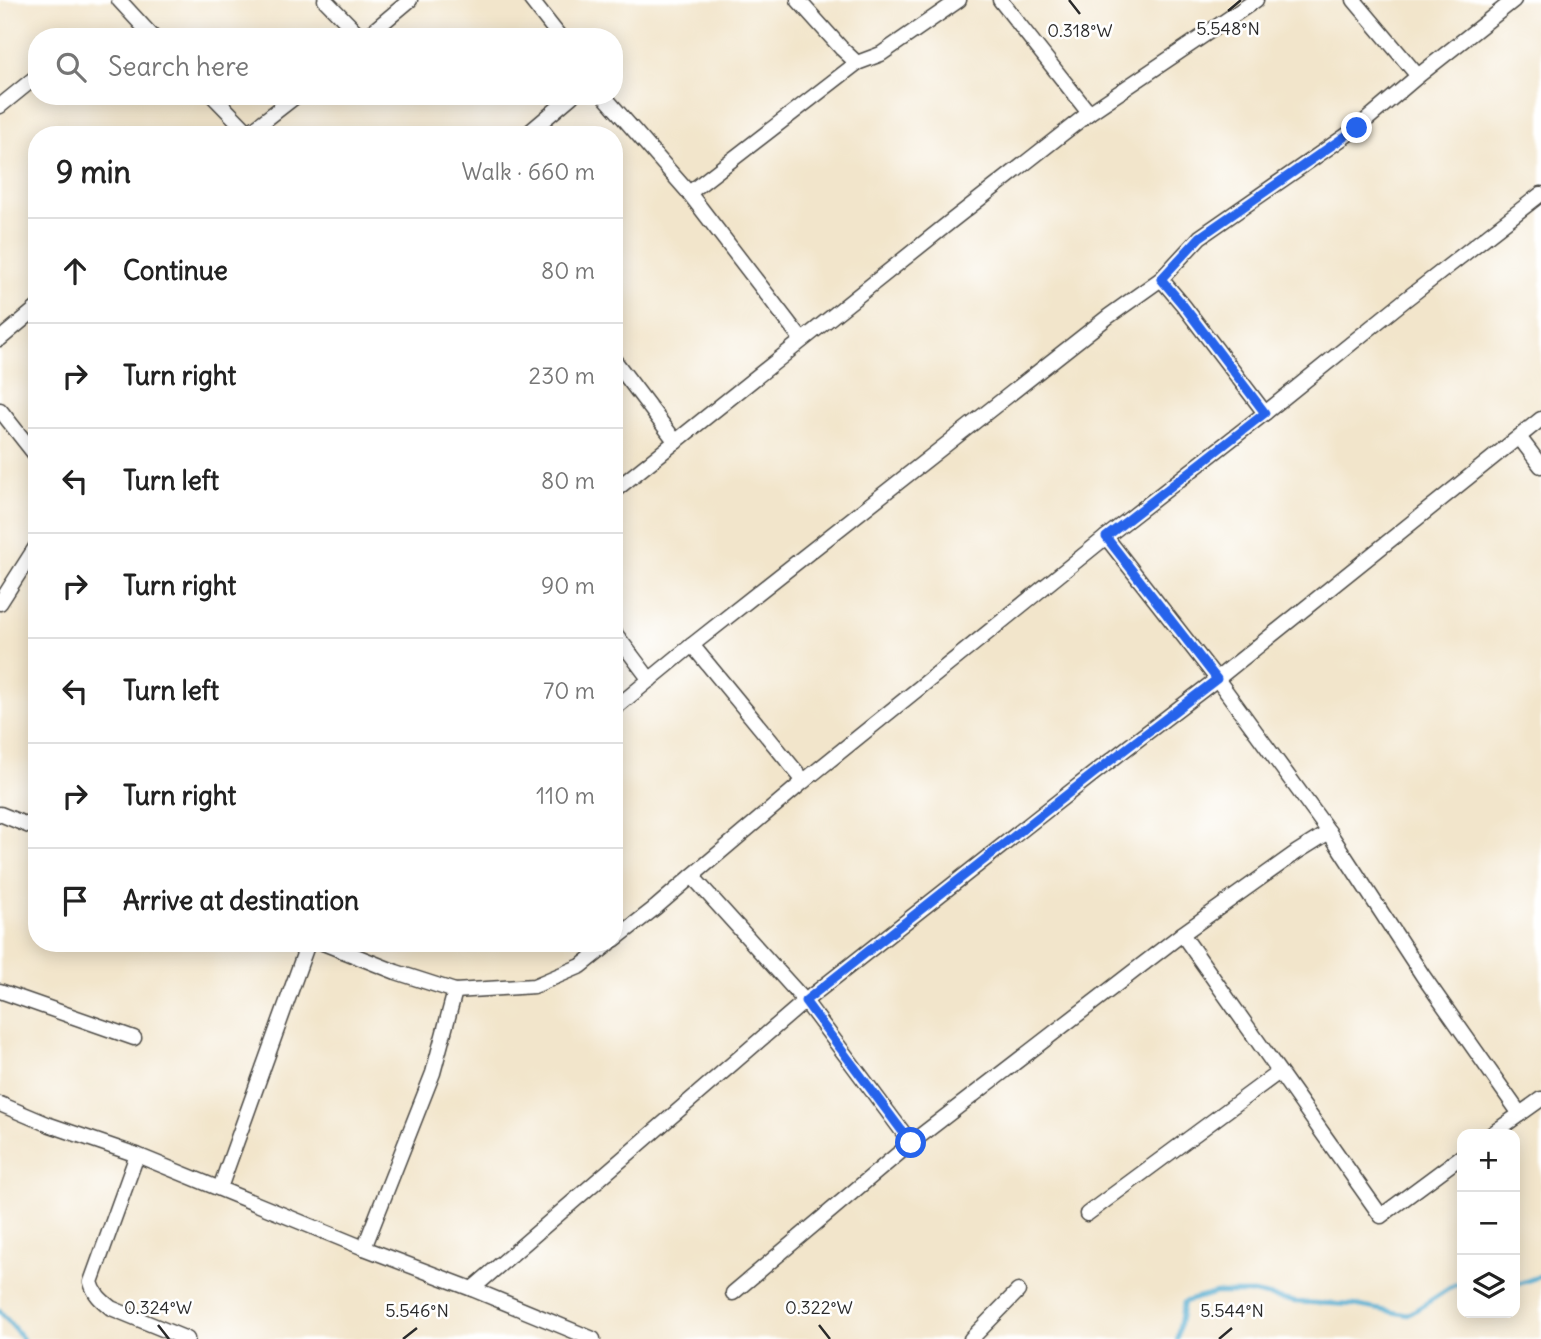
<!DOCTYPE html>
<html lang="en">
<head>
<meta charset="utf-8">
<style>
	:root { --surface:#fff; --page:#f2f2f2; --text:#222; --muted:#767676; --line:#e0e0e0 }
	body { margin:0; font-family:Delius,sans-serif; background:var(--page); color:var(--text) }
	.controls { position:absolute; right:21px; bottom:21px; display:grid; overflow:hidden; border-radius:14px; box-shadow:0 4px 18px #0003 }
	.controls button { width:63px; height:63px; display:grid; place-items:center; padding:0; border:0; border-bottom:2px solid var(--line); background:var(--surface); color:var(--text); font:35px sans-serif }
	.stop { position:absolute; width:21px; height:21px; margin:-16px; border:5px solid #2563eb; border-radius:50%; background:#fff }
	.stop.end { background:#2563eb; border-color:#fff; box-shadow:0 2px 7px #0008 }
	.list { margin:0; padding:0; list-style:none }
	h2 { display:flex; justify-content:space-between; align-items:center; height:91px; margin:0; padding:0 28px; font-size:30px }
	h2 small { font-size:23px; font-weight:400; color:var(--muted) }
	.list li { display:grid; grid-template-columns:46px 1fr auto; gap:21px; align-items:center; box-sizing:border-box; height:105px; padding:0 28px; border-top:2px solid var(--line) }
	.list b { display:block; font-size:26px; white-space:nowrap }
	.list em { font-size:23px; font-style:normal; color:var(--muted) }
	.icon { flex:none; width:38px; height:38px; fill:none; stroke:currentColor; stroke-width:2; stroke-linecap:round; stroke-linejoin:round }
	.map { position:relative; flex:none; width:1541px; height:1339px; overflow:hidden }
	.search { position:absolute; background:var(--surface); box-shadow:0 4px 18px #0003; left:28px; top:28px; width:595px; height:77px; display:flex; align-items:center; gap:18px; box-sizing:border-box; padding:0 24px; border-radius:28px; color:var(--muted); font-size:26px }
	.panel { position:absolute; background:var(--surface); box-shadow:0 4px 18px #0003; left:28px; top:126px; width:595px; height:826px; border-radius:28px }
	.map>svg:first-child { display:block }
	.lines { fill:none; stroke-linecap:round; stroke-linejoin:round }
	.stream { stroke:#50aace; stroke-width:4.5 }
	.street-casing { stroke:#494743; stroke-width:17 }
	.street { stroke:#fff; stroke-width:14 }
	.route { stroke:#2563eb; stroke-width:9 }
	.ticks { fill:none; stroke:#2b2b2b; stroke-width:2.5 }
	.ticks-label { font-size:18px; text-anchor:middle; fill:#2b2b2b; stroke:#fff; stroke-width:5; stroke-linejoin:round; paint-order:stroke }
</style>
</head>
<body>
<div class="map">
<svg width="1541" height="1339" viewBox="0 0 1541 1339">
	<rect width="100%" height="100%" fill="#fff"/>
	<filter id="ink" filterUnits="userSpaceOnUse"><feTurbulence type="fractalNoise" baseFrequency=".0143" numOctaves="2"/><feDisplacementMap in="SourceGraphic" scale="14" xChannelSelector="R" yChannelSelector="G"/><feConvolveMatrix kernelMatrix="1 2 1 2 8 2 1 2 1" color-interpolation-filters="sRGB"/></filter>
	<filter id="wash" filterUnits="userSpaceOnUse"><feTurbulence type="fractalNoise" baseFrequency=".00686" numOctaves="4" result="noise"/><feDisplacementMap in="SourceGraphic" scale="28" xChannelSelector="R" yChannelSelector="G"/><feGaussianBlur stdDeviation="1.57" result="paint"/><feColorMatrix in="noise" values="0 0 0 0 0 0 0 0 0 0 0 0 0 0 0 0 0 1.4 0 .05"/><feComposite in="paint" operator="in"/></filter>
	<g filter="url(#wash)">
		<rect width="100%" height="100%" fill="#f2e5cb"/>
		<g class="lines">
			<g class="stream">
				<path d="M1515 1285 1541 1276"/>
				<path d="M0 1311 23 1339"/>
				<path d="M1177 1339 1184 1302 1216 1293H1254L1295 1302 1354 1305 1408 1315 1456 1284 1462 1285"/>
			</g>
		</g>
	</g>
	<g filter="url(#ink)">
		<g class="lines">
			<defs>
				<g id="street">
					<path d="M119 0 153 37"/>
					<path d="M325 0 361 37"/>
					<path d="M531 0 560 37"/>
					<path d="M798 0 842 49 857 63"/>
					<path d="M1000 0 1089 113"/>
					<path d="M1354 0 1418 76"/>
					<path d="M366 37 410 0"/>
					<path d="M213 96 249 133"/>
					<path d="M604 96 689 193 802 340"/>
					<path d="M0 106 37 76"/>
					<path d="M246 135 296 96"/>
					<path d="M526 135 572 96"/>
					<path d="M689 193 857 63 881 54 959 0"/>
					<path d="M1161 279 1183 305 1265 413"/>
					<path d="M0 339 37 308"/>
					<path d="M614 360 676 442"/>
					<path d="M0 410 37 457"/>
					<path d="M1519 437 1541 466"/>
					<path d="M614 491 950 222 1089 113 1256 0"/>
					<path d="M1106 537 1217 679 1329 832 1423 976 1520 1114"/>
					<path d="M0 603 37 545"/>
					<path d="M614 632 650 680"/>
					<path d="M692 645 804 781"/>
					<path d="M614 709 692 645 1109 316 1161 279 1200 237 1357 128 1418 76 1514 0"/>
					<path d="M0 814 37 829"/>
					<path d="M692 876 805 1001 911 1143"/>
					<path d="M1182 934 1381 1216 1462 1156"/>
					<path d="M614 940 655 908 692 876 804 781 1106 537 1265 413 1405 300 1541 194"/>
					<path d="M323 943 396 972 455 991 534 986 581 966 610 943"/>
					<path d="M0 991 134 1038"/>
					<path d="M0 1104 47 1124 137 1155 364 1248 472 1289 593 1339"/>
					<path d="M1492 1134 1541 1099"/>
					<path d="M137 1155 91 1282C94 1294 101 1300 111 1308L187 1339"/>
					<path d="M220 1188 308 943"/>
					<path d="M1087 1214 1279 1072"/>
					<path d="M364 1248 433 1073 455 991"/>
					<path d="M472 1289 805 1001 1093 774 1217 679 1541 419"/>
					<path d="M733 1293 911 1143 1182 934 1297 852 1329 832"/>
					<path d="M971 1339 1018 1291"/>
				</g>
			</defs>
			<use href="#street" class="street-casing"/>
			<use href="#street" class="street"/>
		</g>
	</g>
	<g class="lines" filter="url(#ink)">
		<path class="route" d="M911 1143 805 1001 1093 774 1217 679 1106 537 1265 413 1183 305 1161 279 1200 237 1357 128"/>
	</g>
	<path class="ticks" d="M1069 0 1080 14M1228 11 1241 0M158 1325 169 1339M819 1325 830 1339M403 1339 417 1328M1219 1339 1232 1328"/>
	<g class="ticks-label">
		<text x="1228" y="35">5.548°N</text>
		<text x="1080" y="37">0.318°W</text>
		<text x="158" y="1314">0.324°W</text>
		<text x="819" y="1314">0.322°W</text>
		<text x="417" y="1317">5.546°N</text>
		<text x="1232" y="1317">5.544°N</text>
	</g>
</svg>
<div class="controls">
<button>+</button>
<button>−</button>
<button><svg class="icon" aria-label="layers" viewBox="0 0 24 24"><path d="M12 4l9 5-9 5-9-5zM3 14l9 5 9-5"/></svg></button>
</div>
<div class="stop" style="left:911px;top:1143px"></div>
<div class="stop end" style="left:1357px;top:128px"></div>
<div class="search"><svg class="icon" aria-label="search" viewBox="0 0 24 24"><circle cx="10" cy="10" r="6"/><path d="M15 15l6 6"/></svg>Search here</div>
<section class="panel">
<h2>9 min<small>Walk · 660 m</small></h2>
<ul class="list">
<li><svg class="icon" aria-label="ahead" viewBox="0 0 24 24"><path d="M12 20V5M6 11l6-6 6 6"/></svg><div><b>Continue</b></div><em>80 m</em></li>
<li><svg class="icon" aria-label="right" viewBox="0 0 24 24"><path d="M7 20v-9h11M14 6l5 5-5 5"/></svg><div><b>Turn right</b></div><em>230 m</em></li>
<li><svg class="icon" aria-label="left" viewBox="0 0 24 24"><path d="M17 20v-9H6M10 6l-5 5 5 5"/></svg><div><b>Turn left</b></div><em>80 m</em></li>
<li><svg class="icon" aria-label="right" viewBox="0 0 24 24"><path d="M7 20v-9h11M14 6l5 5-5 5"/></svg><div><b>Turn right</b></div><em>90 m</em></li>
<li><svg class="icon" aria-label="left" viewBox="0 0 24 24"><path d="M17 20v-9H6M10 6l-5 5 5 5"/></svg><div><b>Turn left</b></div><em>70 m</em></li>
<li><svg class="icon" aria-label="right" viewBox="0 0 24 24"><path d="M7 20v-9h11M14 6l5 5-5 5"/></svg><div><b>Turn right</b></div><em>110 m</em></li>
<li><svg class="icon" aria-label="arrive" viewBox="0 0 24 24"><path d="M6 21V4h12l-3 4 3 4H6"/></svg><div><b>Arrive at destination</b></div></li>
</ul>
</section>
</div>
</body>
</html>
